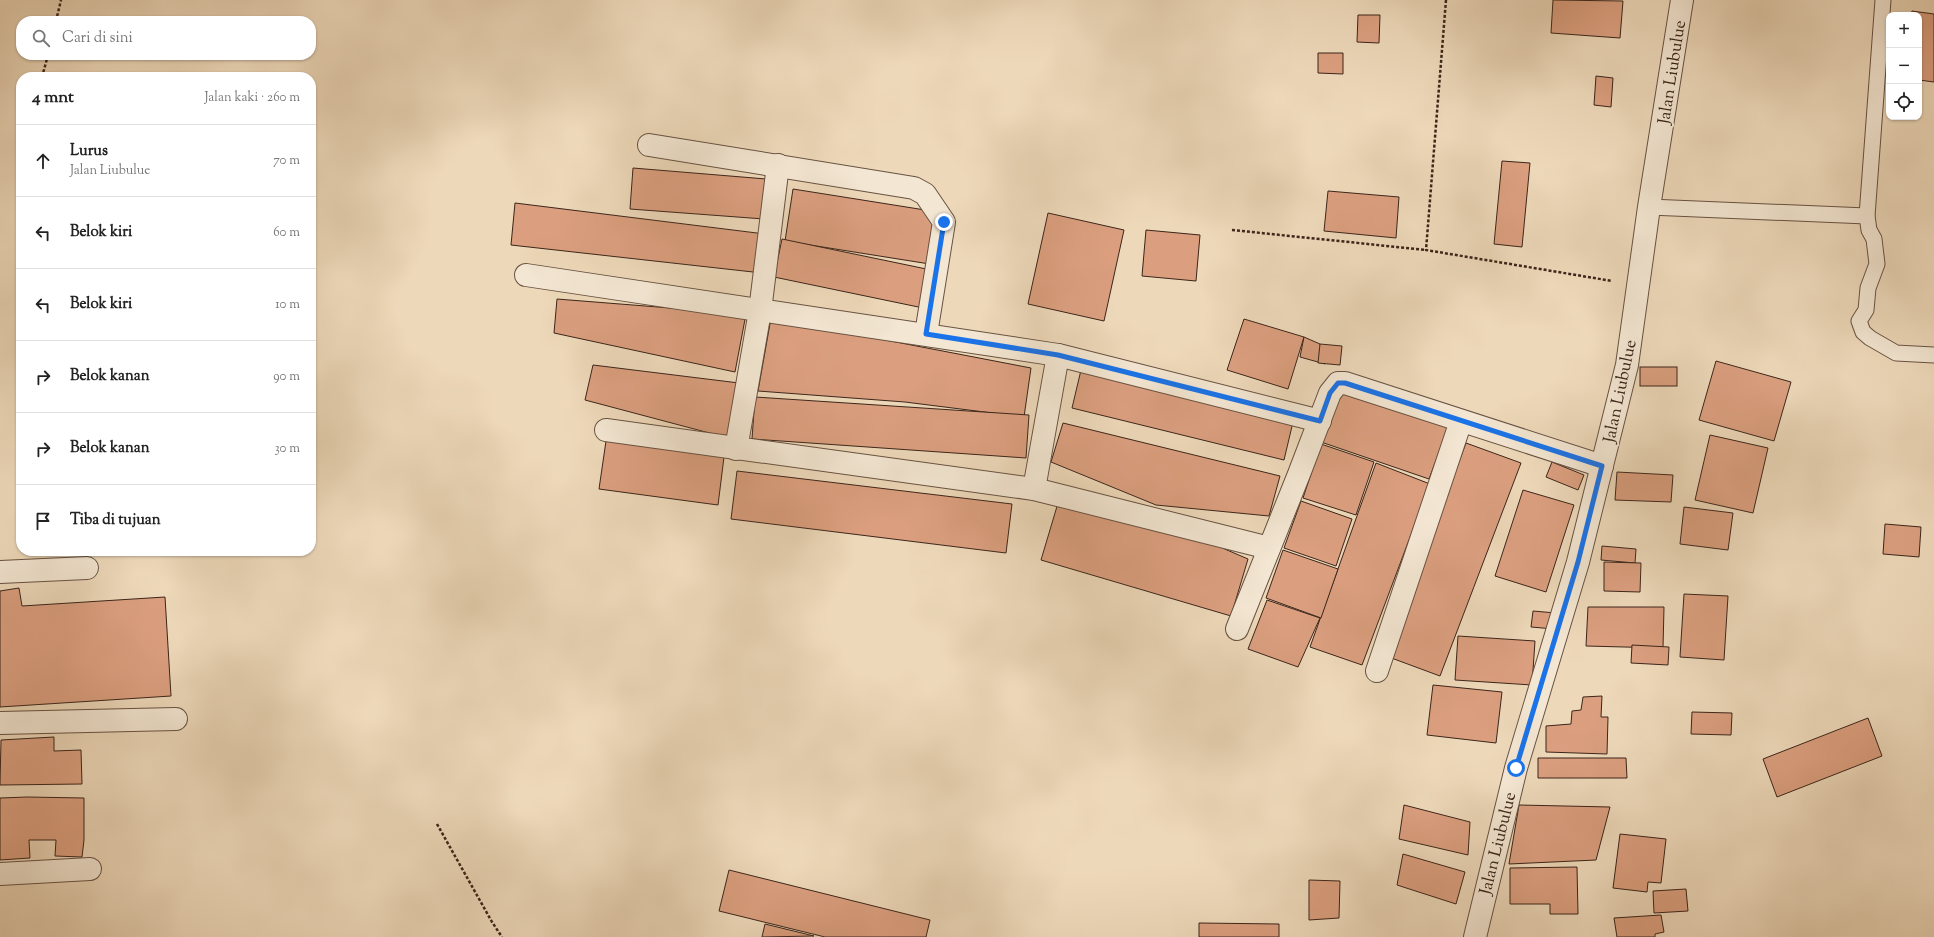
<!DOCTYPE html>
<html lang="id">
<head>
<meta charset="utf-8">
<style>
	:root { --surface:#fff; --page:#f2f2f2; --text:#222; --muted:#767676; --line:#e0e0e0 }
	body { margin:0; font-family:"Sorts Mill Goudy",serif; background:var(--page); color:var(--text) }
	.controls { position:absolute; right:12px; top:12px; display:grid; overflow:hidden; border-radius:8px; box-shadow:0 1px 3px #0004 }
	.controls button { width:36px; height:36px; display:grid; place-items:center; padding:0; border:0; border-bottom:1px solid var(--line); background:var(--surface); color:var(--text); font:20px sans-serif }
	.stop { position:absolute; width:12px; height:12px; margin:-9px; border:3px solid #1a73e8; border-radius:50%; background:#fff }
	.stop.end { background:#1a73e8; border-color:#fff; box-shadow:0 1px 4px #0008 }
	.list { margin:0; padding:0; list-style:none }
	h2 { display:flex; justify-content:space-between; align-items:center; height:52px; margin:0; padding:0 16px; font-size:17px }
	h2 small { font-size:13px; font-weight:400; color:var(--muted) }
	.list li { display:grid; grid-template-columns:26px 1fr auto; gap:12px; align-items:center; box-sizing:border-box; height:72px; padding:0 16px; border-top:1px solid var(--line) }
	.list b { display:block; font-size:15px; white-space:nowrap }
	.list p { margin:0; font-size:13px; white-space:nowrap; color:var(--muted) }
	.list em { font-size:13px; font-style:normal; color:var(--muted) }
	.icon { flex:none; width:22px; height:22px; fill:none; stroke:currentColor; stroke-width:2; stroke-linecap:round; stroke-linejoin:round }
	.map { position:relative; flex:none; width:1934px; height:937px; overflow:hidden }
	.search { position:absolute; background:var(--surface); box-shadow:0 1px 3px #0004; left:16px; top:16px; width:300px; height:44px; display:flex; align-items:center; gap:10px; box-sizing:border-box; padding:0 14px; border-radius:16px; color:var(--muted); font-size:15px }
	.panel { position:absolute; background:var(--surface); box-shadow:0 1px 3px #0004; left:16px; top:72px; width:300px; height:484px; border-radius:16px }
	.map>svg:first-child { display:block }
	.building { fill:#db9f7f; stroke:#3b251a }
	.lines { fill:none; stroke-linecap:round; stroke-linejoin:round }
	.service-casing { stroke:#685242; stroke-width:17 }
	.minor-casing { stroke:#685242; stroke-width:24 }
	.path { stroke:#3b251a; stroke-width:2.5; stroke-dasharray:3 2; stroke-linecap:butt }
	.service { stroke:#f3e6d2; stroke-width:15 }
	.minor { stroke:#f3e6d2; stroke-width:22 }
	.route { stroke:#1a73e8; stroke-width:5 }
	.labels { text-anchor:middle; stroke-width:4; stroke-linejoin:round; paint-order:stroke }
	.street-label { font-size:17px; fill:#3b251a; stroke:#f3e6d2 }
</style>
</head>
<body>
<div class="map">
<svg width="1934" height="937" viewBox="0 0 1934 937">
	<rect width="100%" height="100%" fill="#edd8b9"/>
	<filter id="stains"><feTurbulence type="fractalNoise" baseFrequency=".005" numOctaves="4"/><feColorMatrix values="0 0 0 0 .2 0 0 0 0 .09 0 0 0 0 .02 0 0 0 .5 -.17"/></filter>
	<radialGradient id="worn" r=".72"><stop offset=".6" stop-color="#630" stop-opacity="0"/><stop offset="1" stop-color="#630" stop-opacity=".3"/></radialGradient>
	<g class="building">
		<path d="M1553 0 1623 1 1620 38 1551 33Z"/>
		<path d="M1912 11 1934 14V82L1919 80V15H1911Z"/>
		<path d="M1358 15H1380L1379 43 1357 42Z"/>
		<path d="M1318 53H1343V74L1318 73Z"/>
		<path d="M1596 76 1613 78 1611 107 1594 105Z"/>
		<path d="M1502 161 1530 163 1522 247 1494 244Z"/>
		<path d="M633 168 766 179 764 219 630 209Z"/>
		<path d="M793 189 944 213 936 265 785 241Z"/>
		<path d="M1328 191 1399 197 1396 238 1324 231Z"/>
		<path d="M515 203 765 234 762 273 511 245Z"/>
		<path d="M1048 213 1124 230 1104 321 1028 304Z"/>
		<path d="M1146 230 1200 235 1196 281 1142 276Z"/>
		<path d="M782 239 936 271 928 309 774 277Z"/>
		<path d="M557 299 746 314 735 372 554 333Z"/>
		<path d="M771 318 1031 368 1024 417 905 402 758 391Z"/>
		<path d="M1244 319 1304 337 1288 389 1227 370Z"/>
		<path d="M1304 337 1320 344 1325 364 1300 357Z"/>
		<path d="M1320 344 1342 346 1340 365 1318 363Z"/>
		<path d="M1716 361 1791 382 1774 441 1699 420Z"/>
		<path d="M593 365 739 383 732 439 585 400Z"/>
		<rect x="1640" y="367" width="37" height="19"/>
		<path d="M1081 370 1293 422 1284 460 1072 408Z"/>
		<path d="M1340 387 1448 428 1429 479 1321 442Z"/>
		<path d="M755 397 1029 415 1026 458 752 439Z"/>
		<path d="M1063 423 1280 476 1269 516 1156 505 1051 462Z"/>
		<path d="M1710 435 1768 448 1753 513 1695 500Z"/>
		<path d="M606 441 724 457 718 505 599 489Z"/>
		<path d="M1466 443 1521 463 1440 676 1386 656Z"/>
		<path d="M1321 444 1374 462 1356 515 1303 498Z"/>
		<path d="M1552 462 1584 475 1578 490 1546 477Z"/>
		<path d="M1376 463 1430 484 1362 665 1310 647Z"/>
		<path d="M737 471 1012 504 1006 553 731 519Z"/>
		<path d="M1617 472 1673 475 1671 502 1615 500Z"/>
		<path d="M1523 490 1574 505 1546 592 1495 576Z"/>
		<path d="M1301 501 1352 519 1336 566 1284 548Z"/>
		<path d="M1058 503 1162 522 1248 559 1231 616 1041 560Z"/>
		<path d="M1684 507 1733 513 1728 550 1680 544Z"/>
		<path d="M1885 524 1921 527 1919 557 1883 554Z"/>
		<path d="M1602 546 1636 549 1635 563 1601 560Z"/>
		<path d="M1283 550 1338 569 1321 618 1266 598Z"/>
		<path d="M1604 562 1641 563 1640 592 1604 591Z"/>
		<path d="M19 588 22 606 165 597 171 696 0 707V591Z"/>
		<path d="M1684 594 1728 596 1724 660 1680 657Z"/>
		<path d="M1267 600 1320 618 1298 667 1248 649Z"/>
		<path d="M1588 607H1664L1663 648 1586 646Z"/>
		<path d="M1533 611 1556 613 1554 629 1531 627Z"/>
		<path d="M1458 636 1535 641 1532 685 1455 680Z"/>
		<path d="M1632 645 1669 647 1668 665 1631 663Z"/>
		<path d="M1433 685 1502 692 1496 743 1427 735Z"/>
		<path d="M1602 696 1601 717H1608L1607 754 1546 752V726L1571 724 1572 711 1581 710 1583 697Z"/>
		<path d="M1692 712 1732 713 1731 735 1691 734Z"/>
		<path d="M1868 718 1882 756 1777 797 1763 759Z"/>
		<path d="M54 737V751L81 750 82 784 0 785 1 740Z"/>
		<path d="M1538 758H1626L1627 778H1538Z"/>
		<path d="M27 797 84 798V840L82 857 55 856 56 840H29L30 858 0 860V798Z"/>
		<path d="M1404 805 1470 822 1468 855 1399 839Z"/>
		<path d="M1519 805 1610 807 1596 860 1509 864Z"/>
		<path d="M1620 834 1666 839 1661 883 1648 882 1647 892 1613 888Z"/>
		<path d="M1403 854 1465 872 1456 904 1397 885Z"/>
		<path d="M1577 867 1578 914H1550V904H1510V868Z"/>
		<path d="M729 870 930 920 926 937H825L719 911Z"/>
		<path d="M1309 880 1340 881 1339 918 1309 920Z"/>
		<path d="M1686 889 1688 911 1654 913 1653 891Z"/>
		<path d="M1661 915 1664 932 1655 934V937H1617L1614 918Z"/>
		<path d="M1199 923 1279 924V937H1199Z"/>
		<path d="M765 924 814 936 762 937Z"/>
	</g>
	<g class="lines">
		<defs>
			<g id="service">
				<path d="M1883 0 1867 216 1869 230 1874 239 1877 264 1868 288 1866 310 1859 321 1863 332 1870 338 1896 353 1934 355"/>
				<path d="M1649 207 1867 216"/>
			</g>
			<g id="minor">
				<path d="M649 145 914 188 925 194 944 222 926 334"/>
				<path d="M526 275 1058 355 1320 421"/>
				<path d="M606 430 1034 489 1269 548"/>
				<path d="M736 449 760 311 778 165"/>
				<path d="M1034 489 1058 355"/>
				<path d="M0 572 87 568"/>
				<path d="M1237 629 1299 474 1330 393 1338 383H1345L1602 466"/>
				<path d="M1377 671 1461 421"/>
				<path d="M0 723 176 719"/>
				<path d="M0 874 90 869"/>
				<path d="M1475 937 1516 768 1578 562 1627 365 1649 207 1682 0"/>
			</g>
		</defs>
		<use href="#service" class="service-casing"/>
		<use href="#minor" class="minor-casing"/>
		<g class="path">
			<path d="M1446 0 1426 250 1612 281"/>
			<path d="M56 21 61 0"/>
			<path d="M42 77 48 55"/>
			<path d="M1232 230 1426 250"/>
			<path d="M437 824 492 922 502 937"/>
		</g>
		<use href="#service" class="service"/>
		<use href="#minor" class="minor"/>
	</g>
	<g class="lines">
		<path class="route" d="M944 222 926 334 1058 355 1320 421 1330 393 1338 383H1345L1602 466 1578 562 1516 768"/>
	</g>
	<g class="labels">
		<g class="street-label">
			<text transform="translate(1671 72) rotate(-81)" y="6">Jalan Liubulue</text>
			<text transform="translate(1619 391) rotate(-78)" y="6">Jalan Liubulue</text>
			<text transform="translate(1497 843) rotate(-76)" y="6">Jalan Liubulue</text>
		</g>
	</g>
	<rect width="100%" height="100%" filter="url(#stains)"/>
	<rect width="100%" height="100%" fill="url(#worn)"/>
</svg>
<div class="controls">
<button>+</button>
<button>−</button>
<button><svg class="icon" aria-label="locate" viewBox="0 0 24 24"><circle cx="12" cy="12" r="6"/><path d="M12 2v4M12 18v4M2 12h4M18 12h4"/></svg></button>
</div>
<div class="stop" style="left:1516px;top:768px"></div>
<div class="stop end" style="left:944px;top:222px"></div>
<div class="search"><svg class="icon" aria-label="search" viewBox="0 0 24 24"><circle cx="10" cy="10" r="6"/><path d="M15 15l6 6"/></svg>Cari di sini</div>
<section class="panel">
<h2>4 mnt<small>Jalan kaki · 260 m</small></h2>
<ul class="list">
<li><svg class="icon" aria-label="ahead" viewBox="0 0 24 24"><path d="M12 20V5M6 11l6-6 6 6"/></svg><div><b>Lurus</b><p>Jalan Liubulue</p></div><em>70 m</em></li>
<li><svg class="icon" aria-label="left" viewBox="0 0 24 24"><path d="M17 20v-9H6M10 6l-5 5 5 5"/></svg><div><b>Belok kiri</b></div><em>60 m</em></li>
<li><svg class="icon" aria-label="left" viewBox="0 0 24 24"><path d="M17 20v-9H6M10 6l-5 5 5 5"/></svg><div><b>Belok kiri</b></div><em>10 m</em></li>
<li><svg class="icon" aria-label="right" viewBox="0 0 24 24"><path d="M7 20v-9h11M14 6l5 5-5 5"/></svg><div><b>Belok kanan</b></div><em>90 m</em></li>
<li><svg class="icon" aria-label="right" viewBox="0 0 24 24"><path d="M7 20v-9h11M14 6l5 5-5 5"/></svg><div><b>Belok kanan</b></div><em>30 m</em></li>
<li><svg class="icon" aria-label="arrive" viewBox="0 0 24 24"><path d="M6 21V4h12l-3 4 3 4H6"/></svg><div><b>Tiba di tujuan</b></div></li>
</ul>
</section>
</div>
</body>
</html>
